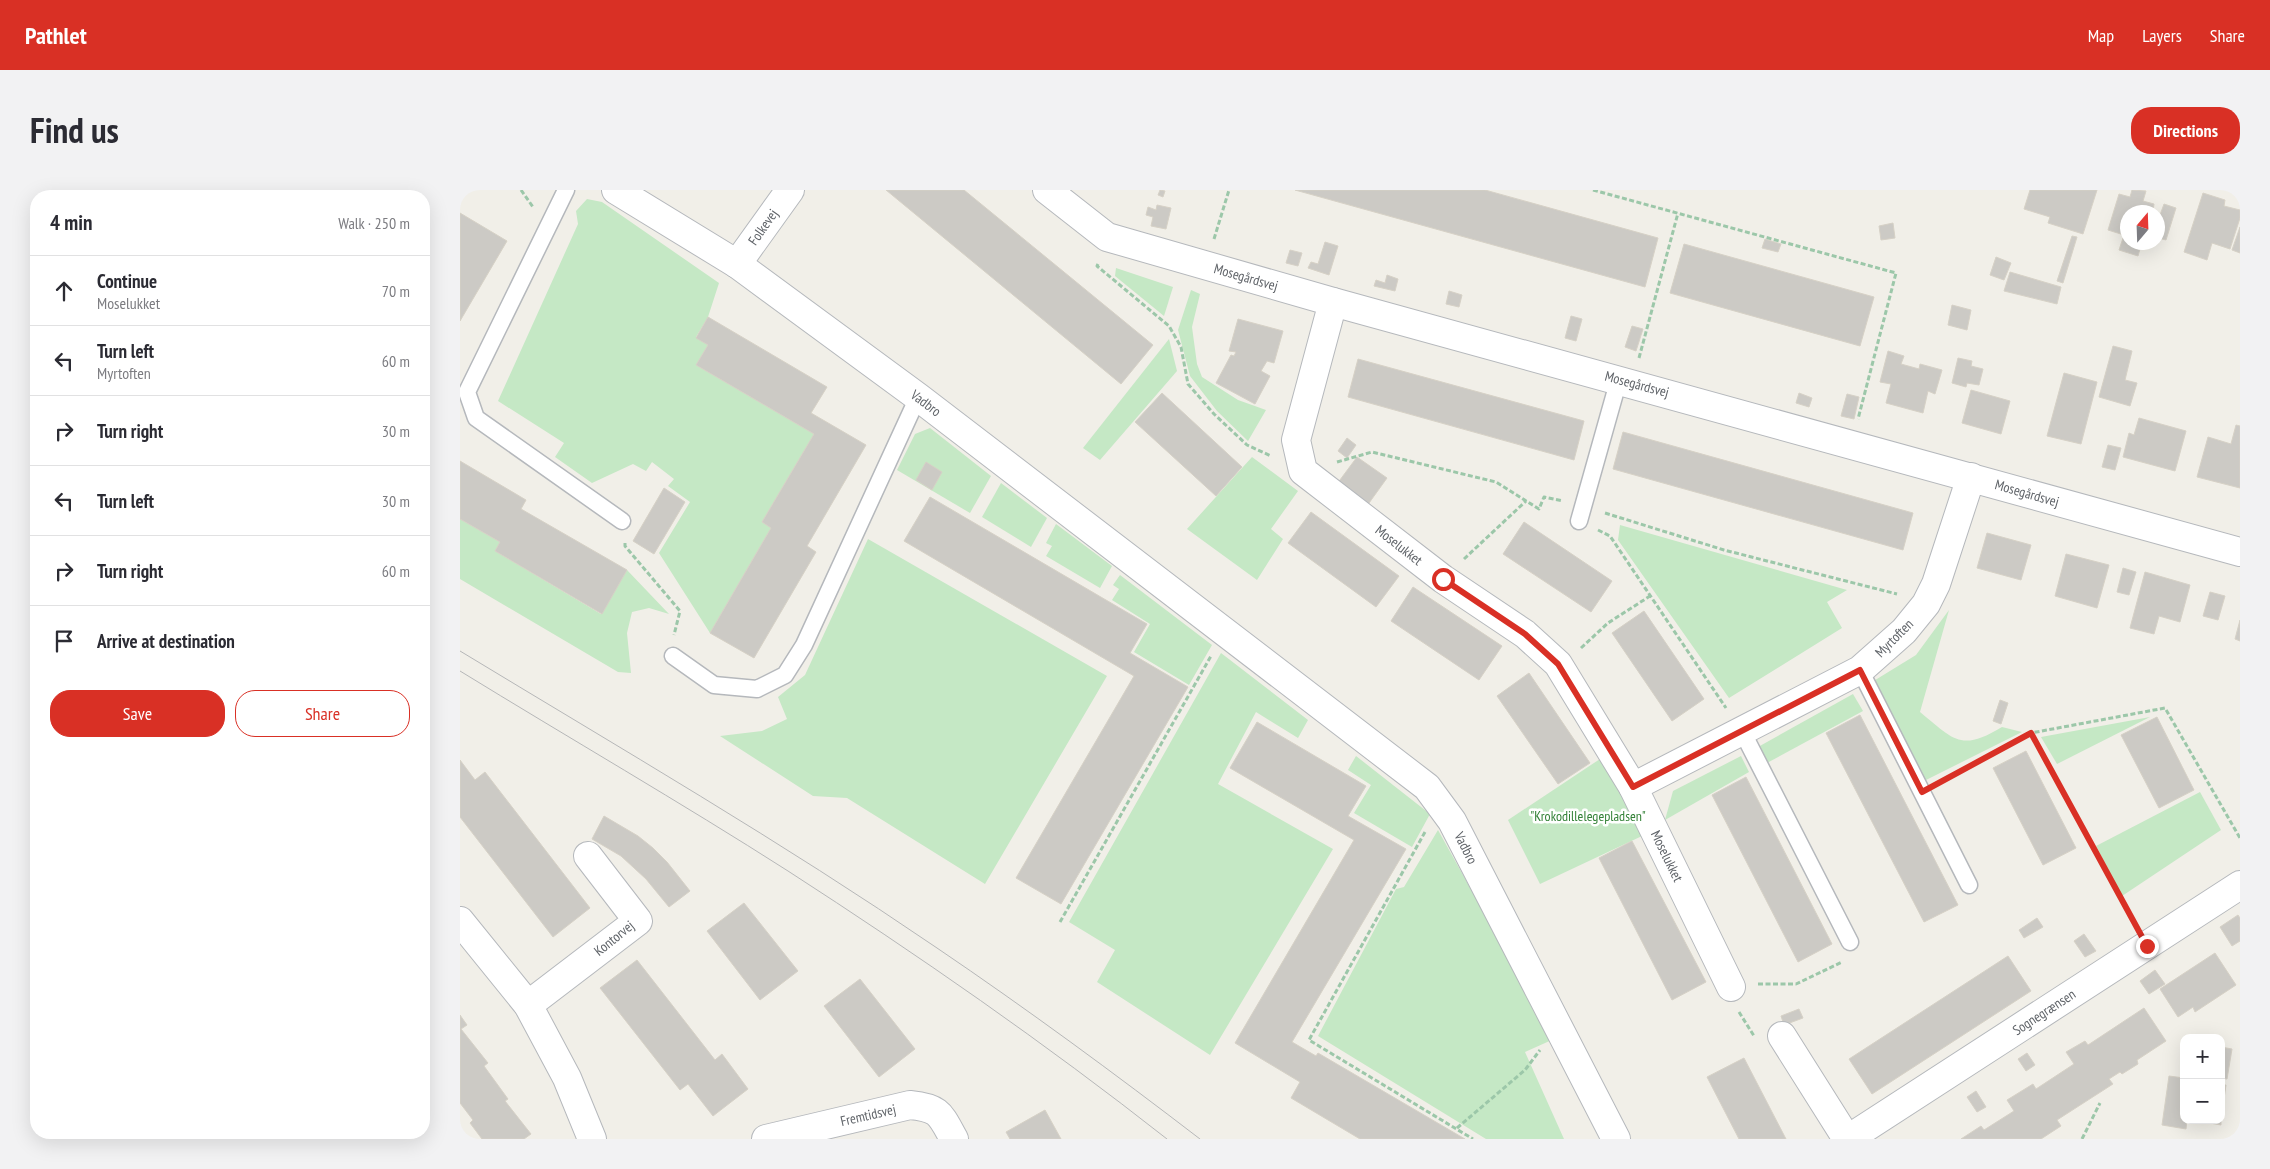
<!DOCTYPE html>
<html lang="en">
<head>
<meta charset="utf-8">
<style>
	:root { --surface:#fff; --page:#f2f2f3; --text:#2b2b33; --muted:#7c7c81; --line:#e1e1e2; --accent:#d93025 }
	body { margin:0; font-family:"PT Sans Narrow",sans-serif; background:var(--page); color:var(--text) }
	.controls { position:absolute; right:15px; bottom:15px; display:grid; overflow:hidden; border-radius:10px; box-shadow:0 5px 20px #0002 }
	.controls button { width:45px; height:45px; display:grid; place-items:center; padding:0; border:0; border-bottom:1px solid var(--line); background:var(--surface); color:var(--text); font:25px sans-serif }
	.compass { position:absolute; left:1660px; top:15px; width:45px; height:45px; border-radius:50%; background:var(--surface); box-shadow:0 5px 20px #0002; rotate:19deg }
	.stop { position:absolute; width:15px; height:15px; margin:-11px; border:4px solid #d93025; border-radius:50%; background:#fff }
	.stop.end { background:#d93025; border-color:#fff; box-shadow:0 1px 5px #0008 }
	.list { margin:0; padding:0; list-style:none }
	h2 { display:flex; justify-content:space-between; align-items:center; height:65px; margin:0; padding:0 20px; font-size:21px }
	h2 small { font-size:16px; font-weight:400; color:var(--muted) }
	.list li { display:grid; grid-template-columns:32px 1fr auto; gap:15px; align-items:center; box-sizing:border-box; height:70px; padding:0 20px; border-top:1px solid var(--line) }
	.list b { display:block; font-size:19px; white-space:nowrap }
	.list p { margin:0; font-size:16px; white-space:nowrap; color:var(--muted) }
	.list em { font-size:16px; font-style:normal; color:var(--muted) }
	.actions { display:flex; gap:10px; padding:15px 20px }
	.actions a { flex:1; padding:11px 0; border:1px solid var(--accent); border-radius:20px; text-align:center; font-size:18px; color:var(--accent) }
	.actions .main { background:var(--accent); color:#fff }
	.icon { flex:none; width:28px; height:28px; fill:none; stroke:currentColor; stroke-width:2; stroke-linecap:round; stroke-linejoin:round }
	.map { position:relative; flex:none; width:1780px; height:949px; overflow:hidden; border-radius:20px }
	header { display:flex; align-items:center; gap:30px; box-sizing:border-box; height:70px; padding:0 25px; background:var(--accent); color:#fff }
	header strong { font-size:24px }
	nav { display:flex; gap:28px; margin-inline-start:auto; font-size:18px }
	.intro { display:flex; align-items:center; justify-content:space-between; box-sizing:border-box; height:120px; padding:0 30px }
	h1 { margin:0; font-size:35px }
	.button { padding:12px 22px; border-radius:20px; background:var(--accent); color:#fff; font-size:18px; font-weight:700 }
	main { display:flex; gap:30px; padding:0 30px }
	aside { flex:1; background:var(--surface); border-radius:20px; box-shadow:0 5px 20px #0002 }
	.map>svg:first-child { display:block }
	.green { fill:#c5e8c5 }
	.building { fill:#cccac5; stroke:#d6d1c6 }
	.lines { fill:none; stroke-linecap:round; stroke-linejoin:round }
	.lane-casing { stroke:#b5b8bc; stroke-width:19 }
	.street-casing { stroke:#b5b8bc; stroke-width:30 }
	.path { stroke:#9cc7a9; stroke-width:3; stroke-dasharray:5 2.5; stroke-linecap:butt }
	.lane { stroke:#fff; stroke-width:16 }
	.street { stroke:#fff; stroke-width:28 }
	.tram { stroke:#b6b7b8; stroke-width:1 }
	.route { stroke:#d93025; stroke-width:6 }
	.labels { text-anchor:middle; stroke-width:5; stroke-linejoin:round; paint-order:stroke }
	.street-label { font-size:14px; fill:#5f6368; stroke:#fff }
	.park-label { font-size:14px; fill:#348238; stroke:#fff }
</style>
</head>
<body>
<header>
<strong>Pathlet</strong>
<nav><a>Map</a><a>Layers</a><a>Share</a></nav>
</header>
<div class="intro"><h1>Find us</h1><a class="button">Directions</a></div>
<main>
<aside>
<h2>4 min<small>Walk · 250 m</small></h2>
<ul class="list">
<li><svg class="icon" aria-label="ahead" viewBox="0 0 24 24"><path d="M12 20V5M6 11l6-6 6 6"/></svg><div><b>Continue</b><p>Moselukket</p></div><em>70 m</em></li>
<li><svg class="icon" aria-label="left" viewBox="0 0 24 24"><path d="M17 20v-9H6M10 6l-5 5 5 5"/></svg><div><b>Turn left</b><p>Myrtoften</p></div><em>60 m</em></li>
<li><svg class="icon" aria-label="right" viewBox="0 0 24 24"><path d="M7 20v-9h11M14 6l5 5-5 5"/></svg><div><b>Turn right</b></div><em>30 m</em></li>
<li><svg class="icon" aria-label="left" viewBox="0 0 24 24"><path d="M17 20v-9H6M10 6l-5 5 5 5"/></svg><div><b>Turn left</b></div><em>30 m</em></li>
<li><svg class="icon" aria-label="right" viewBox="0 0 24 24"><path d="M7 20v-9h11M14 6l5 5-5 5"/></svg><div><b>Turn right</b></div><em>60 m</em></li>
<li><svg class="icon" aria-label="arrive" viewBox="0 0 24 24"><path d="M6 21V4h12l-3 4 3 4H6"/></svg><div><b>Arrive at destination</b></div></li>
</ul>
<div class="actions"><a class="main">Save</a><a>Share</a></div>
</aside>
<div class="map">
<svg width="1780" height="949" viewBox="0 0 1780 949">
	<rect width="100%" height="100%" fill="#f1efe8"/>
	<g class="green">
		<path d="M127 9 142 12 259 93 248 127 236 147 248 155 236 175 354 244 302 332 311 338 250 443 199 363 230 312 208 296 214 289 192 272 186 281 173 274 132 293 95 267 104 253 38 211 118 34 116 21Z"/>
		<path d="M656 78 713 97 704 126 655 86Z"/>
		<path d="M731 100 740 104 732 137 737 174 742 187 778 210 806 220 788 251 757 221 730 186 718 140Z"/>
		<path d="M709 149 717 181 640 270 623 258Z"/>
		<path d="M470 238 531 286 510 323 437 280 455 244Z"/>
		<path d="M792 267 838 301 811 339 823 349 797 390 727 339Z"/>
		<path d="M541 293 587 328 571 357 522 327Z"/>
		<path d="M0 329 40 352 35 361 141 424 167 380 209 424 189 418 172 422 167 443 171 483 158 482 0 389Z"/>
		<path d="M596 334 652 376 640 398 586 366 592 356 586 353Z"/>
		<path d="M1160 335 1387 400 1367 412 1382 438 1269 508 1158 350Z"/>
		<path d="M408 349 647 486 525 694 387 608 353 606 260 546 302 541 327 529 318 507 345 485Z"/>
		<path d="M660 385 752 455 729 495 674 462 690 434 652 410 659 399 653 395Z"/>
		<path d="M1489 420 1460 522C1494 550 1501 562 1542 537L1562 542 1464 591 1412 492 1456 465Z"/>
		<path d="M761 463 848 530 838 548 796 522 758 594 873 659 750 865 637 792 655 760 609 732Z"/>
		<path d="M1393 504 1403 521 1307 573 1298 557Z"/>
		<path d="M1690 527 1597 574 1581 547Z"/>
		<path d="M896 566 970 624 952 657 894 623 911 595 888 580Z"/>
		<path d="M1281 566 1289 582 1205 630 1213 601Z"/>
		<path d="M1140 569 1154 589 1182 646 1080 694 1048 630Z"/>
		<path d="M1740 602 1761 640 1662 706 1636 656Z"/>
		<path d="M978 640 1094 849 1065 862 1104 949H1026L858 846 936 699 944 697Z"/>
	</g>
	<g class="building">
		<path d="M426 0H504L693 155 661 194Z"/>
		<path d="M700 0 705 1 703 7 698 5Z"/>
		<path d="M835 0H1025L1198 48 1185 97Z"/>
		<path d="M1570 0H1637L1623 44 1588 33 1590 27 1564 19Z"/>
		<path d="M1672 0 1686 1 1683 11 1694 14 1693 22H1668V52H1682L1678 66 1659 60 1664 45 1648 40 1659 4 1670 7Z"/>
		<path d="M1743 3 1765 10 1764 16 1780 20V28L1770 59 1752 53 1747 70 1724 62Z"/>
		<path d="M1704 14 1716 18 1706 50 1698 48V24L1700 25Z"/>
		<path d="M697 15 711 18 706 39 691 36 693 27 686 25 688 17 696 20Z"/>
		<path d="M0 23 47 51 0 131Z"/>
		<path d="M1433 33 1435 48 1421 50 1419 36Z"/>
		<path d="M1780 37V63L1772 60Z"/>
		<path d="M1612 46 1617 47 1603 93 1597 91Z"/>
		<path d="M1305 49 1321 54 1318 62 1302 58Z"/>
		<path d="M865 52 878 56 869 85 848 78 851 72 858 74Z"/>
		<path d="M1224 54 1414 107 1400 156 1210 103Z"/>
		<path d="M830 60 842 63 838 76 826 73Z"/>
		<path d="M1536 67 1551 73 1544 90 1530 85Z"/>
		<path d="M1550 82 1601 97 1597 114 1544 101Z"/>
		<path d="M927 85 938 89 935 101 914 96 916 90 925 93Z"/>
		<path d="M989 101 1002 105 999 117 986 114Z"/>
		<path d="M1492 115 1511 120 1507 140 1488 135Z"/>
		<path d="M1111 126 1122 129 1116 151 1105 148Z"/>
		<path d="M248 127 367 197 351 223 406 255 347 356 356 362 294 468 250 443 311 338 302 332 354 244 236 175 248 155 236 148Z"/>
		<path d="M778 129 823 141 814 173 807 171 801 181 810 186 795 214 756 193 771 165 774 166 776 162 769 161Z"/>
		<path d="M1172 136 1183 139 1176 161 1165 157Z"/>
		<path d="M1653 156 1672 161 1665 190 1677 193 1670 216 1639 207Z"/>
		<path d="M1428 161 1444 166 1441 174 1459 179 1460 174 1482 180 1475 204 1468 201 1463 223 1426 213 1431 194 1420 192Z"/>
		<path d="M1498 168 1512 171 1511 176 1523 179 1519 195 1507 193 1506 197 1492 193Z"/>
		<path d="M898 169 1124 231 1114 270 888 207Z"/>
		<path d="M1604 183 1637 192 1621 254 1587 246Z"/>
		<path d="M1511 200 1550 211 1541 244 1502 233Z"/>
		<path d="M702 203 782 277 756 306 675 232Z"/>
		<path d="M1339 203 1352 208 1349 217 1336 213Z"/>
		<path d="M1387 204 1399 207 1394 229 1381 226Z"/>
		<path d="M1679 228 1726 241 1715 281 1663 267 1669 243 1674 245Z"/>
		<path d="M1776 235 1780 236V298L1737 287 1748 247 1771 254Z"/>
		<path d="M1163 242 1453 323 1443 360 1153 279Z"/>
		<path d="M887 248 896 255 887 268 878 261Z"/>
		<path d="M1648 255 1661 258 1655 280 1642 277Z"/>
		<path d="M897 267 927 288 904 320 874 298Z"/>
		<path d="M0 271 66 310 61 319 167 380 142 424 35 361 40 352 0 329Z"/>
		<path d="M466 272 482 282 472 300 456 290Z"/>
		<path d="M204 298 225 312 194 364 173 351Z"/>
		<path d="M470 307 687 434 670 463 728 497 601 714 556 688 674 486 444 351Z"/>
		<path d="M851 322 939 386 916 417 828 353Z"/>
		<path d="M1064 332 1152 391 1131 422 1043 364Z"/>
		<path d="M1527 343 1571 355 1561 390 1517 378Z"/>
		<path d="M1606 364 1649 375 1637 418 1595 406Z"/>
		<path d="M1663 378 1676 382 1669 405 1657 402Z"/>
		<path d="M1685 382 1730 395 1720 432 1699 426 1694 444 1670 438Z"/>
		<path d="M953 397 1042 456 1019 490 931 431Z"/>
		<path d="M1750 402 1765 406 1758 430 1743 426Z"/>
		<path d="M1184 421 1244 509 1212 531 1152 443Z"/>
		<path d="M1780 430V451L1775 449Z"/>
		<path d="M1069 483 1130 573 1098 594 1037 506Z"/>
		<path d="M1540 510 1548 513 1541 534 1533 531Z"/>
		<path d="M1400 525 1498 715 1464 732 1366 543Z"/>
		<path d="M1697 527 1734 600 1699 618 1661 545Z"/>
		<path d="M797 532 906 596 888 626 946 659 832 852 856 866 858 863 1005 949H900L831 908 840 892 775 853 894 650 770 578Z"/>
		<path d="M1566 561 1616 658 1583 675 1533 578Z"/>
		<path d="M0 570 15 590 25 582 130 718 93 747 0 627Z"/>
		<path d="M1286 587 1372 754 1338 772 1252 605Z"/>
		<path d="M144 626 178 646 193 658 207 672 230 701 209 717 186 689 161 666 132 649Z"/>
		<path d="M1172 651 1246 792 1212 810 1139 668Z"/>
		<path d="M284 713 338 781 300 810 247 741Z"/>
		<path d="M1778 725 1780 728V751L1772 756 1760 737Z"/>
		<path d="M1577 728 1583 737 1564 748 1559 740Z"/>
		<path d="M1624 744 1636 761 1625 767 1614 751Z"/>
		<path d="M1755 763 1776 795 1735 822 1733 817 1718 827 1700 799Z"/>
		<path d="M1548 766 1571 801 1412 904 1389 869Z"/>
		<path d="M177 770 255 870 262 864 288 899 253 926 228 894 220 900 140 798Z"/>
		<path d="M1695 780 1705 794 1689 804 1680 791Z"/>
		<path d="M400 789 455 859 419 887 364 816Z"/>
		<path d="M1684 818 1706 851 1677 870 1678 874 1662 884 1660 882 1649 889 1653 894 1597 930 1601 936 1581 949H1501L1521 936 1524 940 1554 921 1547 910 1573 894 1576 899 1614 874 1606 862 1625 851 1628 855Z"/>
		<path d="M1339 819 1343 828 1324 835 1321 826Z"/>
		<path d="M0 825 7 835 1 839 28 873 24 876 48 909 45 911 71 944 64 949H22L10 933 13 930 0 913Z"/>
		<path d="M1761 857 1772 859 1767 889 1761 888Z"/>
		<path d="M1567 863 1575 875 1566 881 1558 869Z"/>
		<path d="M1284 868 1326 949H1279L1247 887Z"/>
		<path d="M1709 886 1724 888V930H1727L1726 939 1702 935Z"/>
		<path d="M1761 895H1766L1761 930Z"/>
		<path d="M1516 901 1526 917 1517 922 1507 907Z"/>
		<path d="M585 920 601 949H550L546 942Z"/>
		<path d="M1733 930H1761V935Z"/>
	</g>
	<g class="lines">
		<defs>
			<g id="lane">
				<path d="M106 0 7 202 16 228 162 331"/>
				<path d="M1119 331 1159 189"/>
				<path d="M213 466 254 495 297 499 325 485 344 455 458 207"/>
				<path d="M1400 480 1509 695"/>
				<path d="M1282 541 1390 752"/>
			</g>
			<g id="street">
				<path d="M156 0 277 74 458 207 967 597 992 631 1156 949"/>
				<path d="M587 0 647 47 873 112 1780 362"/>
				<path d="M277 74 330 0"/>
				<path d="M873 112 836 250 843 281 983 389 1065 444 1098 474 1173 597 1271 797"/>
				<path d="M1173 597 1400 480 1444 441 1466 414 1476 394 1511 287"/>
				<path d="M0 731 68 815 107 888 132 949"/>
				<path d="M68 815 178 731 128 666"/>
				<path d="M1322 846 1387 949"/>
				<path d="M306 949 450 915C480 918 480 924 494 949"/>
				<path d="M1388 949 1780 695"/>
			</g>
		</defs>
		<use href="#lane" class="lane-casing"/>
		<use href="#street" class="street-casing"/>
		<g class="path">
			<path d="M61 0 73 17"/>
			<path d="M1133 0 1436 83 1398 229"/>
			<path d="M754 49 769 0"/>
			<path d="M638 74 637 76 709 136 721 157 728 194 754 224 787 255 811 266"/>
			<path d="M1179 168 1218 23"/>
			<path d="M877 272 912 262 1036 292 1079 319 1084 307 1103 311"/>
			<path d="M1145 323 1264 360 1437 404"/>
			<path d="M1138 340 1150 346 1266 518"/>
			<path d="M165 353V356L220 421 214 445"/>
			<path d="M1004 369 1066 311"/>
			<path d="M1121 458 1148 433 1190 406"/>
			<path d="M1481 592 1571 543"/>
			<path d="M965 642 849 850 1013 949"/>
			<path d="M1673 731 1571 543 1705 518 1780 648"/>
			<path d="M600 732 751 466"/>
			<path d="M1298 794H1336L1382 772"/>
			<path d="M1279 822 1294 846"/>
			<path d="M997 938 1065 880 1080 860"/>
			<path d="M1622 949 1640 913"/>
		</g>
		<use href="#lane" class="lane"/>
		<use href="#street" class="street"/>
		<g class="tram">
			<path d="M0 461C160 558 322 652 477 758 567 819 654 883 740 949"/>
			<path d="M0 481C109 548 220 612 328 681 458 765 585 853 707 949"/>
		</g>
	</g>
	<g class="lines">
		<path class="route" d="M983 389 1065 444 1098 474 1173 597 1400 480 1462 602 1571 543 1687 756"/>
	</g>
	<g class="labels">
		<g class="street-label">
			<text transform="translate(303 37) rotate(-55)" y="5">Folkevej</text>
			<text transform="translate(786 87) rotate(16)" y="5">Mosegårdsvej</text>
			<text transform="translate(1177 194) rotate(15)" y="5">Mosegårdsvej</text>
			<text transform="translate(466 213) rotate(37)" y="5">Vadbro</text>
			<text transform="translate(1567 303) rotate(16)" y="5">Mosegårdsvej</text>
			<text transform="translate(939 355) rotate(38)" y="5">Moselukket</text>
			<text transform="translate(1434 448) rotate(-45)" y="5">Myrtoften</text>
			<text transform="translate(1006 658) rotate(63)" y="5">Vadbro</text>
			<text transform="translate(1207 666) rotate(64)" y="5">Moselukket</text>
			<text transform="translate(154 748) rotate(-39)" y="5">Kontorvej</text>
			<text transform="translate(1584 822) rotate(-33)" y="5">Sognegrænsen</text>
			<text transform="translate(408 925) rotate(-13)" y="5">Fremtidsvej</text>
		</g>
		<g class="park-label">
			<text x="1128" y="631">"Krokodillelegepladsen"</text>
		</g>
	</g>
</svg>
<div class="controls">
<button>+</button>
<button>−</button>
</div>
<svg class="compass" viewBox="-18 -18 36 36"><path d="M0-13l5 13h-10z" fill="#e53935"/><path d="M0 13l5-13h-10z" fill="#7c7c81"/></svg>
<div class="stop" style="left:983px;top:389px"></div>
<div class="stop end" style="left:1687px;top:756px"></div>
</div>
</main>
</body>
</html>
